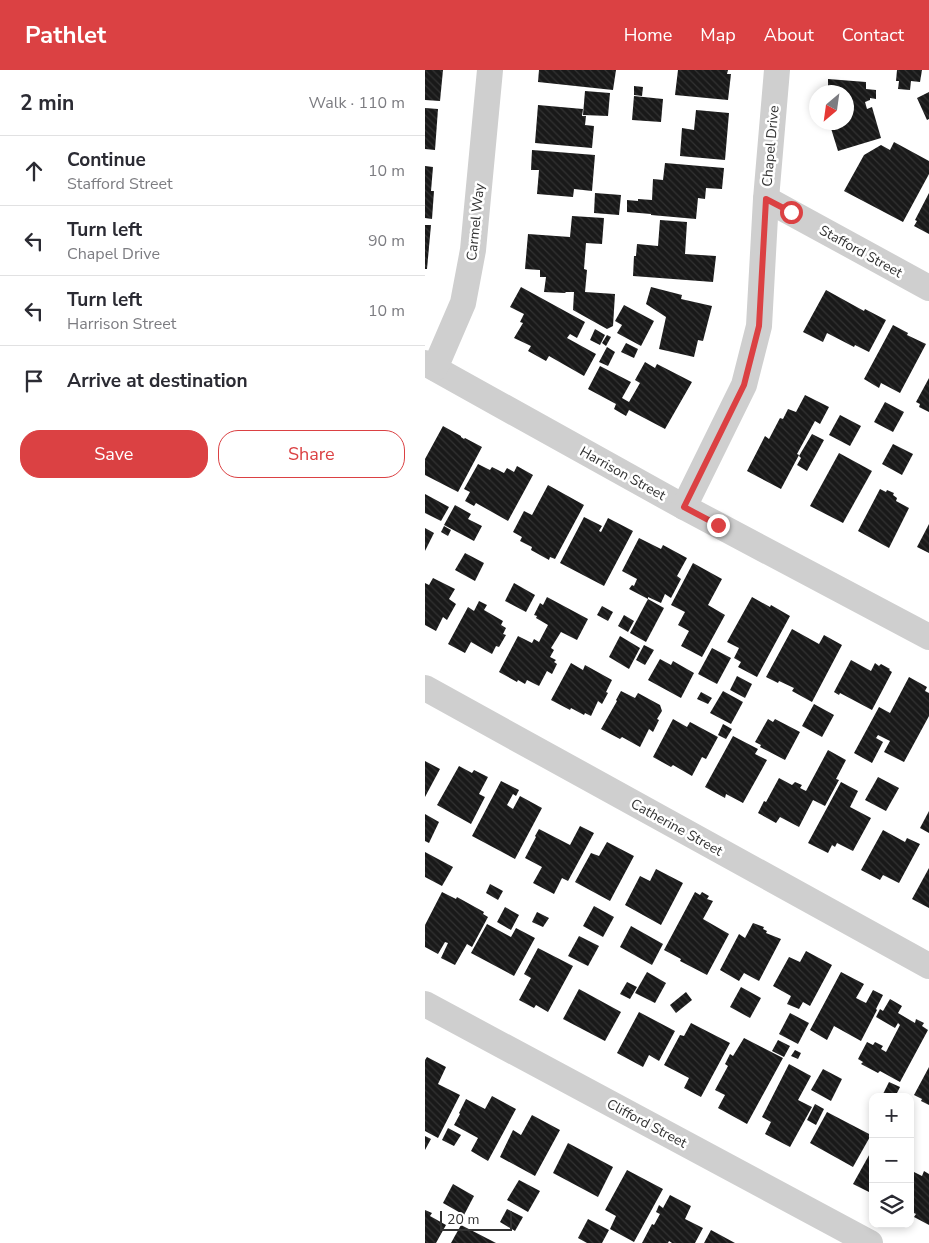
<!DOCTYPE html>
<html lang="en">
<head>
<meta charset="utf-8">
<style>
	:root { --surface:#fff; --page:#f7f7f7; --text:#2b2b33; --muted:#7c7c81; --line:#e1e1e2; --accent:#db4143 }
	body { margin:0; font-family:"Nunito Sans",sans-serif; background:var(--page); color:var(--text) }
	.controls { position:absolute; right:15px; bottom:15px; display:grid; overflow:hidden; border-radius:10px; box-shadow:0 2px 8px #0003 }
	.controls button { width:45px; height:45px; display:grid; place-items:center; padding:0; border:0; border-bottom:1px solid var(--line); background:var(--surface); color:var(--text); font:25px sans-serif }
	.compass { position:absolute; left:384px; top:15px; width:45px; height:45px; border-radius:50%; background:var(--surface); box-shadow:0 2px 8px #0003; rotate:209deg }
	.scale { position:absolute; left:15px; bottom:12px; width:72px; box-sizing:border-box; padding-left:5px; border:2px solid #323232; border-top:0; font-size:14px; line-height:18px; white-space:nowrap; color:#323232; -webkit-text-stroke:4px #fff; paint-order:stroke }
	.stop { position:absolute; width:15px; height:15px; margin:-11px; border:4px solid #db4143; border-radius:50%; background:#fff }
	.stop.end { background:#db4143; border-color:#fff; box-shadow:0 1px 5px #0008 }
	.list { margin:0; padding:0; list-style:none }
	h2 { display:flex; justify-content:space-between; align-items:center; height:65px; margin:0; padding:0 20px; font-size:21px }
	h2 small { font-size:16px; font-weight:400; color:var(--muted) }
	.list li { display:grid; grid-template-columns:32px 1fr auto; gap:15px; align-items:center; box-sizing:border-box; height:70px; padding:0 20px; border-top:1px solid var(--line) }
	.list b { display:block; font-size:19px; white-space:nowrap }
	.list p { margin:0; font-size:16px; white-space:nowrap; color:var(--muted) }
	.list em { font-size:16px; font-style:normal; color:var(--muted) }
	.actions { display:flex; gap:10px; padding:15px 20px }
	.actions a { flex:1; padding:11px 0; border:1px solid var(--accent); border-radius:20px; text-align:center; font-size:18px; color:var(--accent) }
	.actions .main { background:var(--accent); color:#fff }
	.icon { flex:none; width:28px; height:28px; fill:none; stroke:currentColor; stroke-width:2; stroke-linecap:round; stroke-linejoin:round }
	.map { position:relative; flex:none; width:504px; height:1173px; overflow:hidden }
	header { display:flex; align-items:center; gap:30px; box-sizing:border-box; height:70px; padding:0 25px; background:var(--accent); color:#fff }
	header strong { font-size:24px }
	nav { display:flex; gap:28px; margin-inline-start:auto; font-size:18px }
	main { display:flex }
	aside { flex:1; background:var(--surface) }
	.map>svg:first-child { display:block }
	.building { fill:url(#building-back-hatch) }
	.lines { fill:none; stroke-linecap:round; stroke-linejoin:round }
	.street { stroke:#cfcfcf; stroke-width:26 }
	.route { stroke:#db4143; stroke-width:6 }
	.labels { text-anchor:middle; stroke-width:5; stroke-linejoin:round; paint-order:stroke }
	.street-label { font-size:14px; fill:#323232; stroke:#fff }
</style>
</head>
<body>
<header>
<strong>Pathlet</strong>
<nav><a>Home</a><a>Map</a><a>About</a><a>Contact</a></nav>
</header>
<main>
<aside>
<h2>2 min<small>Walk · 110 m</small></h2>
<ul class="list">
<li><svg class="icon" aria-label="ahead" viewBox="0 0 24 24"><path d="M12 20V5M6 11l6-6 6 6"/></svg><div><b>Continue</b><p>Stafford Street</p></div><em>10 m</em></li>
<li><svg class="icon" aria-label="left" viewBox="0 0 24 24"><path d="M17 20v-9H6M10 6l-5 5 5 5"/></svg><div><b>Turn left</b><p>Chapel Drive</p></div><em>90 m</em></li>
<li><svg class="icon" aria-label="left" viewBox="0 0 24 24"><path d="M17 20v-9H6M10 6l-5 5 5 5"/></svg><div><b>Turn left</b><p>Harrison Street</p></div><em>10 m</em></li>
<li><svg class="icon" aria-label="arrive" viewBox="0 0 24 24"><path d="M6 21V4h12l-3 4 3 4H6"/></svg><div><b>Arrive at destination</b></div></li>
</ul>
<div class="actions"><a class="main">Save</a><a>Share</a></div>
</aside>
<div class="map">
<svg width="504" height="1173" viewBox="0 0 504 1173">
	<defs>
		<pattern id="building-back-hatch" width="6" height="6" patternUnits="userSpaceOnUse" patternTransform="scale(1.25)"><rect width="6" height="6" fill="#191919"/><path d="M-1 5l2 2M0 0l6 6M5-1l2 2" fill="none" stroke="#323232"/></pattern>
	</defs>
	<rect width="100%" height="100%" fill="#fff"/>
	<g class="building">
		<path d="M0 0H18L15 31 0 30Z"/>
		<path d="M114 0H191L188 20 113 12Z"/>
		<path d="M253 0H303L302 4H306L303 30 250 25Z"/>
		<path d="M472 0H497L495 12 486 11 485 20 473 19 474 11H471Z"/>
		<path d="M403 9 441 12V19L451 20V29L445 28V30L440 32 442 39 447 37 456 68 413 81 404 52H422V22H403Z"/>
		<path d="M209 16 218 17 217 26 209 25Z"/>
		<path d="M160 21 185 23 183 46 158 45Z"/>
		<path d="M504 22V49L502 50 492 28Z"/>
		<path d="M209 26 238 29 236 52 207 50Z"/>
		<path d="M113 35 158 39 157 46H161L160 55 169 56 167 78 110 73Z"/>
		<path d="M0 38 13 39 10 80 0 79Z"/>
		<path d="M271 40 304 43 300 90 255 86 257 58 269 60Z"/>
		<path d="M469 72 504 91V104L478 152 419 121 439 85 456 75 465 80Z"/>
		<path d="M107 80 170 85 167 121 149 119 148 127 112 124 114 100H106Z"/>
		<path d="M240 93 299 98 297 119 281 118 280 129 273 128 271 149 226 145V144L202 142V130L213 131V129L227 130 228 109 238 110Z"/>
		<path d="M0 96 8 97 6 121H9L7 149 0 148Z"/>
		<path d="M170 123 196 125 194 145 169 143Z"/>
		<path d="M504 123V164L489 156 492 151 490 150Z"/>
		<path d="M147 146 179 148 177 174 161 173 159 199 162 200 160 222 190 224 188 256 182 259 148 240 149 222H141L140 223 119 222 121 207H115V200L100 199 103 164 145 167Z"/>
		<path d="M235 150 262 152 260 184 291 186 288 212 208 206 209 186H211L212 174 233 176Z"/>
		<path d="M0 155H6L2 199H0Z"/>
		<path d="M96 217 160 252 152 268 145 264 142 268 171 284 159 306 124 286 121 291 103 281 106 276 89 268 98 253 95 252 99 244 85 237Z"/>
		<path d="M226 217 257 225 256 229 287 236 278 271 273 270 269 287 234 279 241 247 221 234Z"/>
		<path d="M401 220 439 241 440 239 461 250 444 282 430 275 429 277 402 263 398 272 378 262Z"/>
		<path d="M199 235 229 251 216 276 192 263 197 255 190 251Z"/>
		<path d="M468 255 483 263 482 265 501 274 475 323 456 313 454 318 439 309Z"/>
		<path d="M170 259 180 265 175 275 165 270Z"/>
		<path d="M182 265 186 267 181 276 177 273Z"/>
		<path d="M201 273 213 279 209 288 196 282Z"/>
		<path d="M182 277 190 282 183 296 174 292Z"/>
		<path d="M220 292 230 298 232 294 267 312 240 359 204 340 201 346 189 339 191 334 163 319 175 296 206 312 197 328 204 332 215 313 210 310Z"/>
		<path d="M504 308V342L494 337 495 334 491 332Z"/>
		<path d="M380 325 404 337 395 354 390 351 372 384 374 385 356 419 322 401 340 366 344 369 355 348 358 349 363 339 371 342Z"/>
		<path d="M460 332 479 342 468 362 449 352Z"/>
		<path d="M415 345 436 356 425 376 404 365Z"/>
		<path d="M18 356 36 366V367L39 369 40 368 57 377 33 422 0 405V389Z"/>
		<path d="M387 364 399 370 382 401 372 395 376 388 374 386Z"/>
		<path d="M468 374 488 384 477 405 457 394Z"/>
		<path d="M414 383 447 401 418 453 385 436Z"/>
		<path d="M53 394 65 400 67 397 79 403 82 398 89 402 92 396 108 405 83 451 51 433 49 436 40 431 45 422 39 419Z"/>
		<path d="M123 415 159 435 130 489 125 487 124 490 106 480 107 477 95 471 97 467 88 462 99 441 107 445Z"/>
		<path d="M455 419 461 422 462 420 469 423 468 425 472 428 471 431 484 438 464 478 433 461Z"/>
		<path d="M0 424 24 437 16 451 0 443Z"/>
		<path d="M30 435 46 444 43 449 57 456 49 471 19 455Z"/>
		<path d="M159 447 177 456 174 461 176 462 183 448 208 461 179 516 135 493Z"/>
		<path d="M504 454V483L492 477Z"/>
		<path d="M19 456 26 460 23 466 16 462Z"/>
		<path d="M0 458 9 463 0 481Z"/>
		<path d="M214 468 236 479 238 475 262 488 252 506 256 509 246 528 240 524 236 533 223 527V529L204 519 207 515 209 516 212 509 197 501Z"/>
		<path d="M40 483 59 493 50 511 30 500Z"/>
		<path d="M268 493 297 509 283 535 300 545 277 587 256 576 264 561 253 555 260 542 246 535Z"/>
		<path d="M8 508 30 519 24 529 31 534 22 550 18 547 11 561 0 555V513L4 515Z"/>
		<path d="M89 513 110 525 101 542 80 531Z"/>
		<path d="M122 527 163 549 152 570 136 562 126 578 129 580 125 587 131 590 129 592 132 594 127 604 122 601 114 616 102 610 100 614 93 610 92 612 74 602 93 566 107 573 109 569 114 572 123 555 111 548 112 546 109 545 115 533 118 535Z"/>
		<path d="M327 527 345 537 346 535 365 546 332 607 313 597 316 592 309 588 314 578 302 572Z"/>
		<path d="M223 529 239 538 221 572 205 563Z"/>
		<path d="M54 531 62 535 59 540 78 551 76 555 81 558 78 564 81 565 74 577 71 576 67 584 46 572 40 583 23 574 43 537 49 541Z"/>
		<path d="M177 536 188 542 183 551 172 545Z"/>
		<path d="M199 545 209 551 203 562 193 556Z"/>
		<path d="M367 559 394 574 399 565 417 575 387 632 367 621 369 618 354 611 353 613 341 607Z"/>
		<path d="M195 566 215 578 204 599 184 587Z"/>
		<path d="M219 575 229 580 220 595 211 590Z"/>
		<path d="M287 578 306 588 292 614 273 604Z"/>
		<path d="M235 589 246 595 248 591 269 603 256 628 223 610Z"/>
		<path d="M426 590 446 601 450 593 454 596 456 594 465 599 464 600 467 602 447 640 415 623 414 625 409 622Z"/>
		<path d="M146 593 158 600 160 595 187 610 181 622 183 623 177 634 173 631 166 646 160 643 159 645 146 638 145 640 126 630Z"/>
		<path d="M312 606 327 614 320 628 305 620Z"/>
		<path d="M484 607 502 617 500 621 504 623V646L479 692 459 682 465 671 453 665 451 668 458 672 447 693 429 683 454 637 465 643Z"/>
		<path d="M196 621 210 628 213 623 235 635 237 641 232 649 234 650 228 662 224 659 215 677 197 667 195 669 176 659 192 631 191 630Z"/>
		<path d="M298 621 318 632 306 654 285 643Z"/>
		<path d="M276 622 287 628 283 634 272 629Z"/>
		<path d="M389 634 409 645 397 667 377 656Z"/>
		<path d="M248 649 262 657 265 652 293 667 281 689 277 687 267 706 248 695 246 697 228 687Z"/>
		<path d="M343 649 348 652 350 649 375 662 360 690 335 677 336 675 330 672Z"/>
		<path d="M298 654 307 659 301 669 293 665Z"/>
		<path d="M308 666 333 679 330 684 342 690 318 733 301 724 300 728 280 717Z"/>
		<path d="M403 680 421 690 411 709 414 710 400 736 388 730 374 757 355 747 351 753 333 743 339 731 341 732 354 708 367 715 370 712 377 715 375 718 381 721Z"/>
		<path d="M0 691 15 699 0 727Z"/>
		<path d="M34 696 47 703 49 700 63 707 54 724 60 727 46 754 12 735Z"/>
		<path d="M453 707 474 718 461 741 440 730Z"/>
		<path d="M76 711 94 720 91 726 88 724 82 735 88 739 95 726 117 738 90 789 47 766Z"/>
		<path d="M416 712 433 721 425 737 446 748 428 781 412 773 410 777 407 775 403 783 383 773Z"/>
		<path d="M504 741V763L495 758Z"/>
		<path d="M0 744 14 752 4 773 0 771Z"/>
		<path d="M155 756 169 763 143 811 137 808 129 824 108 813 117 797 100 788 111 767 110 766 114 759 145 775Z"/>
		<path d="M458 760 480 772 482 768 495 774 474 813 458 805 455 810 436 800Z"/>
		<path d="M182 772 209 786 185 831 150 812 166 783 174 786Z"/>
		<path d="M0 782 28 797 17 816 0 807Z"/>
		<path d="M504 798V838L487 829Z"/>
		<path d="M231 799 258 813 236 855 200 835 215 806 225 811Z"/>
		<path d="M65 814 78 821 73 830 61 823Z"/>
		<path d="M17 822 31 829 32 827 59 842 58 844 63 847 47 877 42 874 30 895 16 888 23 873 20 872 13 884 0 877V855Z"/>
		<path d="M270 822 275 825 277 822 284 826 282 829 288 831 278 849 304 864 282 905 255 891 256 889 239 880Z"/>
		<path d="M169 836 189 847 178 867 158 856Z"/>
		<path d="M80 837 94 845 86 860 72 852Z"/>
		<path d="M112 842 124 848 118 857 107 852Z"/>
		<path d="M328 853 339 857 338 859 342 861 341 863 356 869 334 911 319 903 314 911 295 900 314 864 320 868Z"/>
		<path d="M62 854 86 867 91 858 110 868 89 906 46 883Z"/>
		<path d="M206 856 238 874 227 895 195 877Z"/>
		<path d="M154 866 174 876 163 896 143 886Z"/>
		<path d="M113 878 148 896 123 942 111 935 109 938 94 930 106 908 99 904Z"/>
		<path d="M381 881 407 895 385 936 378 932 374 939 362 934 366 926 348 916 364 887 375 892Z"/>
		<path d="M222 902 241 913 230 933 210 923Z"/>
		<path d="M416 902 439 914 431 928 441 933 448 920 458 925 451 939 452 940 436 971 409 956 402 970 385 960Z"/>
		<path d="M202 912 212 917 205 929 195 924Z"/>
		<path d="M316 917 336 928 325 948 305 937Z"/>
		<path d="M154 919 196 942 180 971 138 949Z"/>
		<path d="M261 922 267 930 251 943 245 935Z"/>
		<path d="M465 929 477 936 473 943 490 953 491 949 499 953 497 956 503 960 475 1012 455 1001 453 1003 436 994 438 992 433 989 442 972 448 975 450 972 458 976 456 979 461 982 475 955 473 953 470 958 451 947 455 939 458 941Z"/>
		<path d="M214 942 250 961 234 991 224 985 218 997 192 983Z"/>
		<path d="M365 943 384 953 373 974 354 964Z"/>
		<path d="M266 953 305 973 276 1027 259 1018 264 1008 239 995 255 965 259 966Z"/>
		<path d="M319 968 358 988 322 1054 293 1038 300 1025 290 1020 303 996 300 994 305 984 308 986Z"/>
		<path d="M353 970 365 976 359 987 347 981Z"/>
		<path d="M370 980 376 983 373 989 366 986Z"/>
		<path d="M2 987 21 997 13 1014 35 1025 13 1068 0 1061V990Z"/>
		<path d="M364 994 386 1006 373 1030 387 1037 365 1077 340 1064 346 1052 337 1047Z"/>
		<path d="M504 997V1035L496 1031 497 1029 489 1025Z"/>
		<path d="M398 999 417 1009 406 1031 386 1020Z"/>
		<path d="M464 1012 475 1017 470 1027H462L458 1024Z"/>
		<path d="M67 1026 91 1039 63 1091 46 1081 53 1068 29 1055 35 1044 34 1043 41 1029 60 1039Z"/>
		<path d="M390 1034 399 1039 391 1055 382 1050Z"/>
		<path d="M402 1042 446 1065 428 1097 385 1073Z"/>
		<path d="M107 1045 135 1060 110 1106 75 1087 88 1060 96 1065Z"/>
		<path d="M23 1058 36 1065 29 1076 17 1070Z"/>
		<path d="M0 1066 6 1069 0 1080Z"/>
		<path d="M143 1073 188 1097 173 1127 128 1103Z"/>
		<path d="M448 1078V1121L446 1123 428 1114Z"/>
		<path d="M202 1100 238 1119 209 1172 185 1159 191 1146 180 1140Z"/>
		<path d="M485 1100 497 1106 499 1101 504 1104V1155L489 1147 491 1144 485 1141Z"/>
		<path d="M94 1110 115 1121 103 1142 82 1130Z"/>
		<path d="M28 1114 49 1126 39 1145 18 1133Z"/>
		<path d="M245 1125 266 1136 260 1149 278 1158 270 1173H247L244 1171 243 1173H217L227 1154 229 1155 235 1144 231 1142 234 1135 238 1138Z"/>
		<path d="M82 1139 98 1147 90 1161 75 1152Z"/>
		<path d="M0 1140 7 1143 5 1146 21 1155 11 1173H0Z"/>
		<path d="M163 1149 184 1160 177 1173H162L153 1168Z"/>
		<path d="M36 1155 71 1173H26Z"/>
		<path d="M286 1160 310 1173H279Z"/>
	</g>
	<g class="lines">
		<g class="street">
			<path d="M341 129 504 218"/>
			<path d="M0 293 259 437 504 567"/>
			<path d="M10 298 38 233 48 180 65 0"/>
			<path d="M259 437 319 315 334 256 341 129 352 0"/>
			<path d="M0 618 504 896"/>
			<path d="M0 934 445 1173"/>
		</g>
	</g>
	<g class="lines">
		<path class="route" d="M293 455 259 437 319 315 334 256 341 129 366 142"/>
	</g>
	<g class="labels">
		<g class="street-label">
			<text transform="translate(345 76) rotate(-85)" y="5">Chapel Drive</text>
			<text transform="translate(50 152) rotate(-84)" y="5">Carmel Way</text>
			<text transform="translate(436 181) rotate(29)" y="5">Stafford Street</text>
			<text transform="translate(198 403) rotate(29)" y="5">Harrison Street</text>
			<text transform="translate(252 757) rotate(29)" y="5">Catherine Street</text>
			<text transform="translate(222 1053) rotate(28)" y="5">Clifford Street</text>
		</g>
	</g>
</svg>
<div class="controls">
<button>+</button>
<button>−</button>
<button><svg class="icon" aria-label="layers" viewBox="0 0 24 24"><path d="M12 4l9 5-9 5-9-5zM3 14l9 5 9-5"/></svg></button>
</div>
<svg class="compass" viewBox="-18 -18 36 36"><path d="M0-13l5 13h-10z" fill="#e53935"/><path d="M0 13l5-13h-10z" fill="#7c7c81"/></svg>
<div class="scale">20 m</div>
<div class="stop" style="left:366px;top:142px"></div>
<div class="stop end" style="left:293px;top:455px"></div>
</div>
</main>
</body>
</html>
